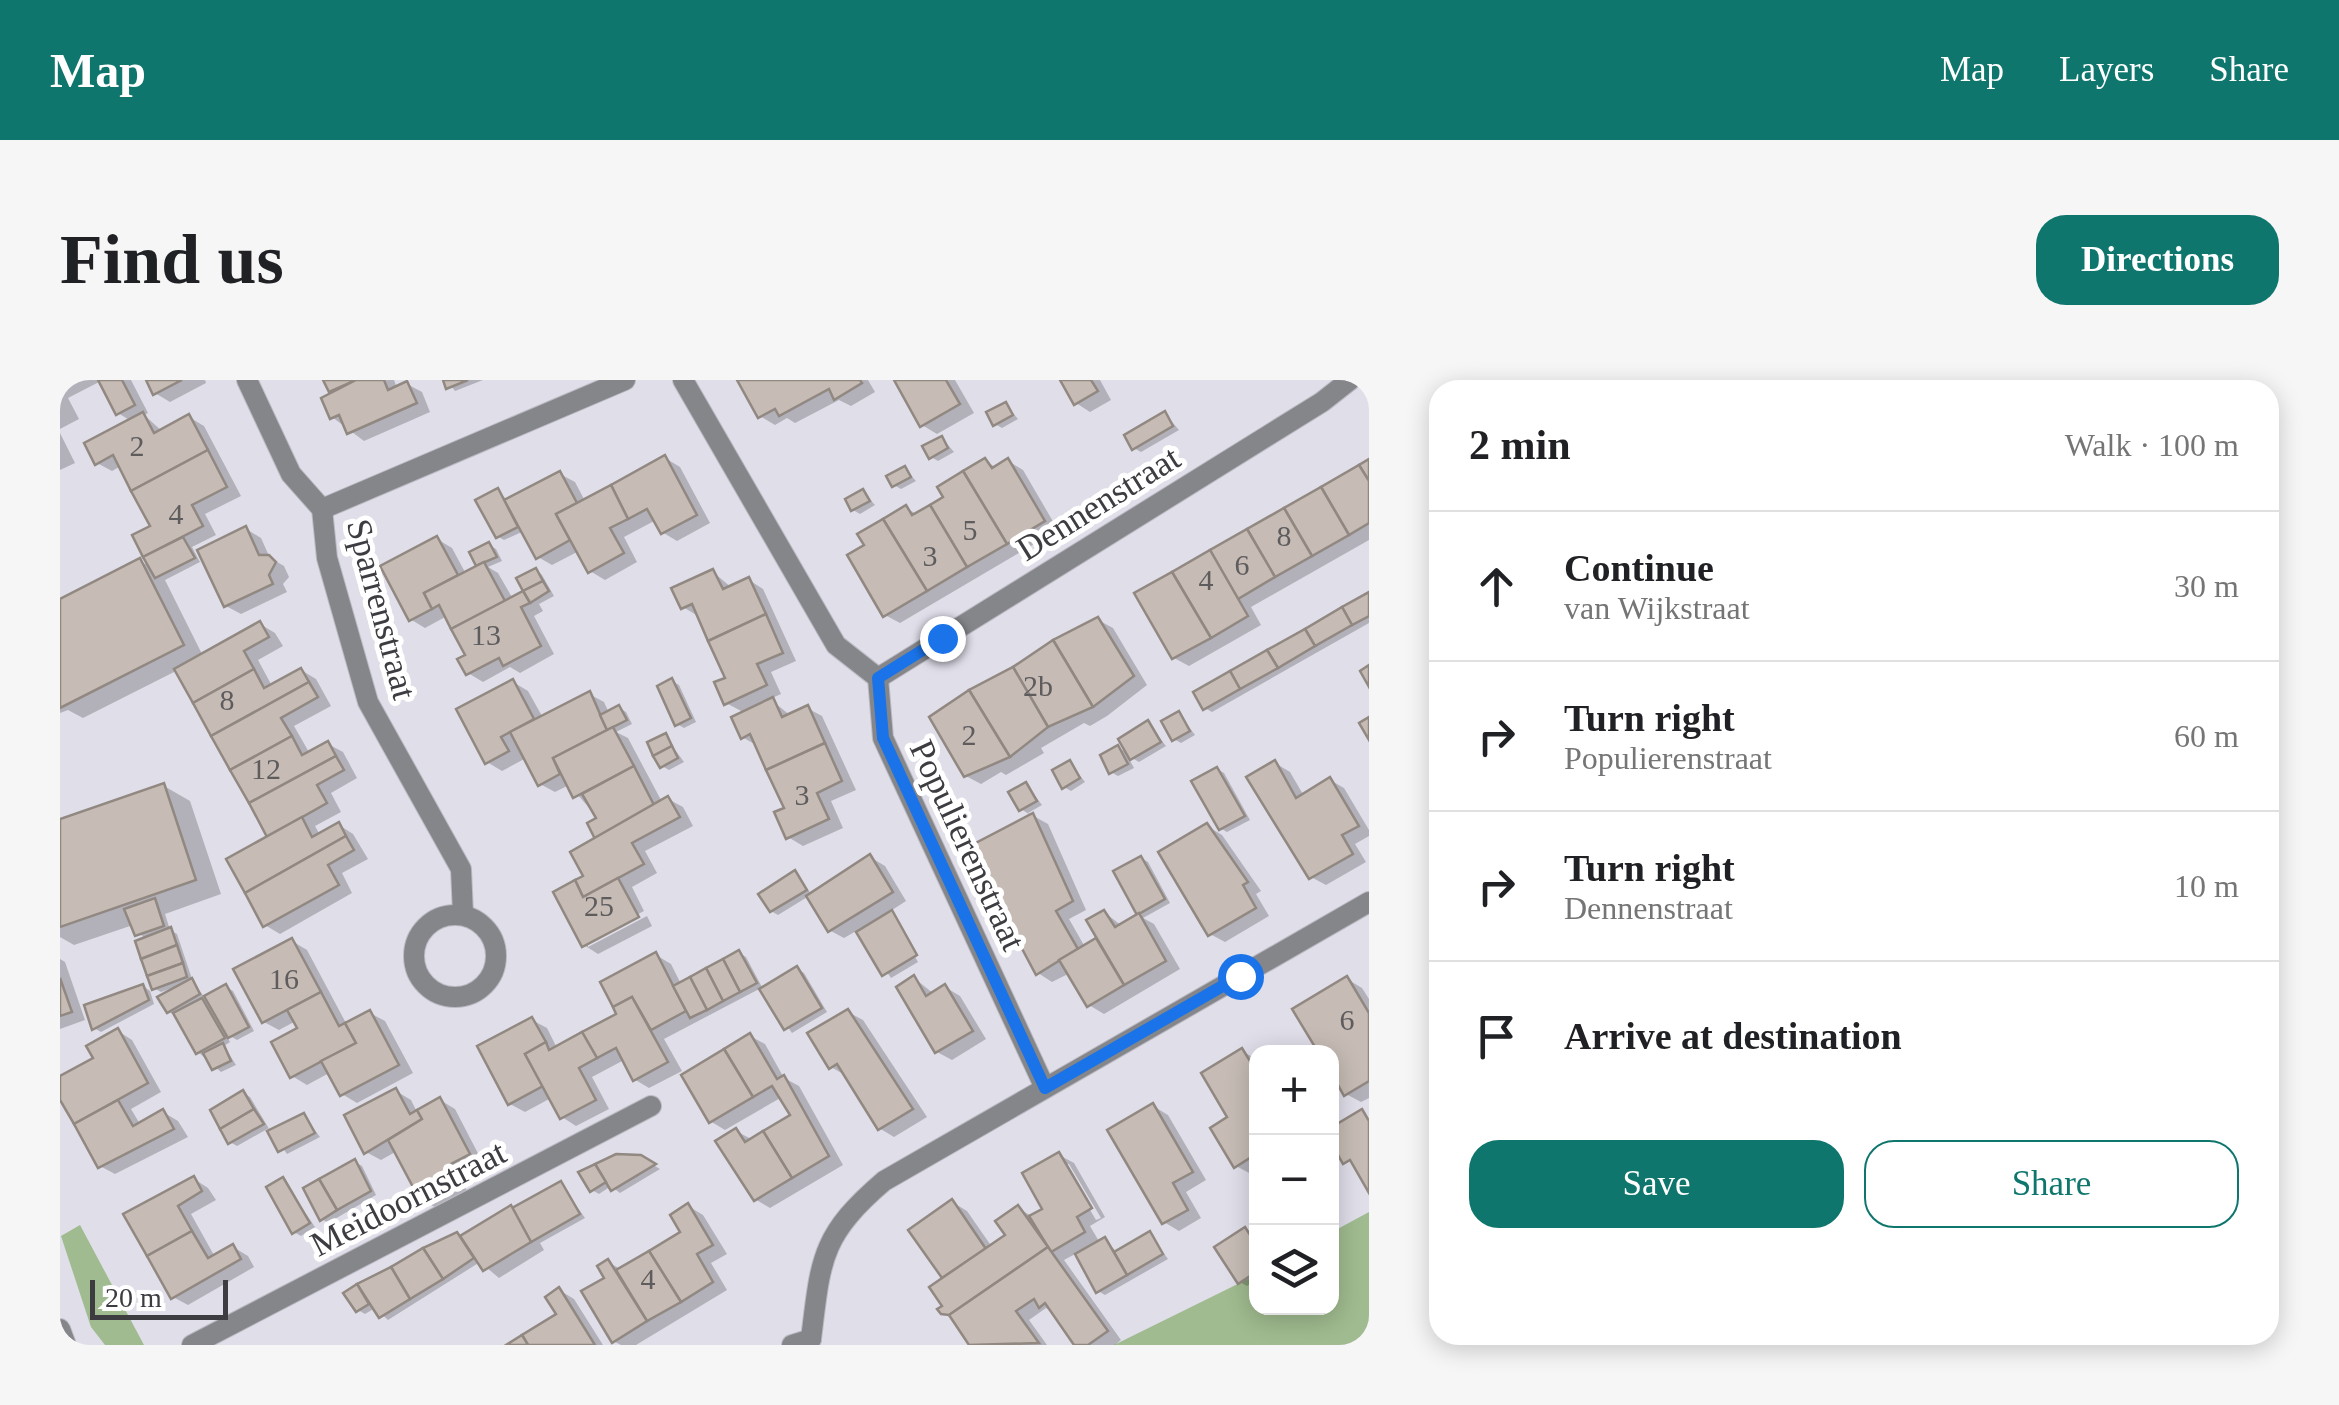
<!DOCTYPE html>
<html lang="en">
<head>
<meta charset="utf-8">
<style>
	:root { --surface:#fff; --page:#f6f6f6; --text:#202124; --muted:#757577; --line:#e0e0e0; --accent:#0f766e }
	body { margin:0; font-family:Georgia,serif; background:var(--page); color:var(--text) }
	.controls { position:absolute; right:30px; bottom:30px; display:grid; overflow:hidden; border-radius:20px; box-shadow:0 5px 25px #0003 }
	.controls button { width:90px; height:90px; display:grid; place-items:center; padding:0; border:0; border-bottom:2px solid var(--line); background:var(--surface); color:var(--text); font:50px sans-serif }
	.scale { position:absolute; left:30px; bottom:25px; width:138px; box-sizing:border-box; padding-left:10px; border:5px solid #3d3c41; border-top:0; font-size:28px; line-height:35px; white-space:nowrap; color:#3d3c41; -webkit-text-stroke:8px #fff; paint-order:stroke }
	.stop { position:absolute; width:30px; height:30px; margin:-22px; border:8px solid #1a73e8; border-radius:50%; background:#fff }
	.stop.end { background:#1a73e8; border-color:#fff; box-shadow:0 2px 10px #0008 }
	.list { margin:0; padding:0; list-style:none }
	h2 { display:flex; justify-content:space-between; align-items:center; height:130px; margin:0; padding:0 40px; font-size:42px }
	h2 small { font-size:32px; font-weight:400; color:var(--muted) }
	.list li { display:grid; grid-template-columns:65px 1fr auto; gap:30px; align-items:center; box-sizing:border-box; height:150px; padding:0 40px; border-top:2px solid var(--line) }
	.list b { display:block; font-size:38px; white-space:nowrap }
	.list p { margin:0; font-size:32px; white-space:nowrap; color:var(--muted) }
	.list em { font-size:32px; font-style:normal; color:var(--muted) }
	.actions { display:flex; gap:20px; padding:30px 40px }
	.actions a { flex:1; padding:22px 0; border:2px solid var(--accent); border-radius:30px; text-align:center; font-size:35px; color:var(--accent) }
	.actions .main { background:var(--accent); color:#fff }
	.icon { flex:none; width:55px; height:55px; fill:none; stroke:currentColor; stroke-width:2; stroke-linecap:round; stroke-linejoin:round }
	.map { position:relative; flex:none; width:1309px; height:965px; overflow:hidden; border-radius:30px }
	header { display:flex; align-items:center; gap:60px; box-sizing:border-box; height:140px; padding:0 50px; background:var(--accent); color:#fff }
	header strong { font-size:48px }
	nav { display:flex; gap:55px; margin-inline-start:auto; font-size:35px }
	.intro { display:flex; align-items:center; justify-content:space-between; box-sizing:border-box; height:240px; padding:0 60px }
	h1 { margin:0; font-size:70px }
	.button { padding:25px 45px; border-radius:30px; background:var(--accent); color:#fff; font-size:35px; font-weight:700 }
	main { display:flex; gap:60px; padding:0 60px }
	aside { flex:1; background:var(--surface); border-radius:30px; box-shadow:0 5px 25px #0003 }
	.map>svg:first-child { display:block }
	.green { fill:#a0bb8f }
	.shadow { fill:#0003; fill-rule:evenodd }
	.building { fill:#c6bcb5; stroke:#918881; stroke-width:2.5 }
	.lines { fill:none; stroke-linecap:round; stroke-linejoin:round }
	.minor-casing { stroke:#bbbac4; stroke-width:22 }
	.tertiary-casing { stroke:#bbbac4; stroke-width:22 }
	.minor { stroke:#84868a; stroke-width:20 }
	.tertiary { stroke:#84868a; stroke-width:20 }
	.route { stroke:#1a73e8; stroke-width:12 }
	.labels { text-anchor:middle; stroke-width:10; stroke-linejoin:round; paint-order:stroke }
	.number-label { font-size:30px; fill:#5f5c5e }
	.street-label { font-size:35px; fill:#3d3c41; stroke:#fff }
</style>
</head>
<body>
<header>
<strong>Map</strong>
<nav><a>Map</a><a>Layers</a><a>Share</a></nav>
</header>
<div class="intro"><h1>Find us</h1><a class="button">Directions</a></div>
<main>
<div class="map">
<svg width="1309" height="965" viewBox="0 0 1309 965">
	<rect width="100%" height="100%" fill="#dfdee9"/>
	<g class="green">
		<path d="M1309 832V965H1054L1196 895V928H1272V852Z"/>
		<path d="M20 845 84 965H45L31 947 1 856Z"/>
	</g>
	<g class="shadow">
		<path d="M0 0H71L88 33 84 35 102 51 129 37 144 46 181 116 145 134 156 155 132 167 140 182 105 200 143 276 200 244 215 253 223 266 198 280 212 306 241 290 256 299 271 326 234 346 250 374 268 364 283 372 297 398 271 413 281 432 255 446 260 455 279 445 293 454 308 479 282 493 292 513 220 554 205 545 210 458 118 290 23 338 8 330 0 333V222L80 181 92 188 75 156 93 147 61 86 52 91 37 83 71 41 58 33 41 1 8 18 19 39 0 49Z"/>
		<path d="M88 0H145L146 3 110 22 95 13Z"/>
		<path d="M266 0H334L337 8 347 4 362 12 370 32 304 61 272 37 273 16Z"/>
		<path d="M386 0H423L395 11Z"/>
		<path d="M679 0H808L815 12 791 26 779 20 735 43 727 38 715 45 700 36Z"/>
		<path d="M837 0H895L914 33 877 54 862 45Z"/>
		<path d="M1002 0H1040L1051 20 1030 32 1016 23Z"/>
		<path d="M946 25 958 39 942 48 935 44Z"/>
		<path d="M1105 34 1119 50 1081 72 1074 68Z"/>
		<path d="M0 53 15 83 0 90Z"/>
		<path d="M882 58 894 72 878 81 871 77Z"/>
		<path d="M605 78 620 87 650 143 617 161 602 152 596 140 564 157 577 182 545 200 530 191 519 171 492 185 478 177 464 151 444 160 437 156 438 111 448 121 500 94 515 102 525 121Z"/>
		<path d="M925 81 937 88 948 81 963 90 998 150 840 243 825 235 807 166 846 128 858 135 887 118Z"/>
		<path d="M1309 82V160L1191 227 1201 245 1129 286 1114 278Z"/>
		<path d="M845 89 856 101 841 109 834 105Z"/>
		<path d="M803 112 815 125 800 134 793 130Z"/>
		<path d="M186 149 201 158 210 178 224 186 229 197 223 204 227 212 181 234 166 226Z"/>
		<path d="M377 159 392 168 406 194 419 187 429 165 436 169 442 181 428 187 438 193 453 219 463 214 476 190 482 195 494 216 479 224 483 231 474 236 494 274 460 293 450 287 423 302 408 293V276L387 236 365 248 350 239Z"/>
		<path d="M653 192 672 208 689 200 703 209 736 281 711 292 721 314 710 319 731 336 747 328 762 336 796 410 771 421 783 448 743 466 728 457 727 429 698 366 682 357 685 333 666 323 668 300 638 236 623 227Z"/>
		<path d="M1309 215V243L1152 332 1145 328Z"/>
		<path d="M1038 240 1053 248 1087 305 1047 336 1030 346 1024 343 981 368 984 373 946 395 941 392 921 404 906 396 937 300Z"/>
		<path d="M612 301 619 305 636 342 624 348 617 344Z"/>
		<path d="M453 302 468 311 482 336 529 314 544 322 549 333 559 328 566 332 572 344 556 352 568 358 602 422 608 419 623 427 633 446 585 471 597 493 572 507 584 531 528 561V567L587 536 592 546 538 574 524 565 526 497 539 439 509 405 495 412 480 404 466 378 442 391 427 382Z"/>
		<path d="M1119 334 1135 355 1121 363 1114 359Z"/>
		<path d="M1088 343 1106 366 1079 382 1067 375 1074 388 1058 396 1051 392 1058 368 1070 374Z"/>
		<path d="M605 356 624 382 609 390 602 386Z"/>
		<path d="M1010 383 1025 402 1011 411 1004 407Z"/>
		<path d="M1215 383 1230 392 1244 416 1270 400 1284 408 1309 450V456L1295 464 1306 482 1266 505 1251 497Z"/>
		<path d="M1157 389 1164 393 1190 440 1167 452 1160 448Z"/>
		<path d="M966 404 982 425 968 433 988 444 1026 530 1009 539 1025 567 1040 559 1044 532 1062 546 1082 534 1081 478 1088 482 1110 523 1083 538 1094 544 1120 589 1044 634 1029 625 1010 593 992 602 978 593 972 436 961 429Z"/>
		<path d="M104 406 130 421 161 514 105 534 110 550 117 554 133 602 145 618 166 607 173 611 194 651 177 660 165 653 170 662 164 666 176 685 161 692 138 672 118 637 109 632 115 607 101 612 94 608 85 559 73 545 14 565 0 557V442Z"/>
		<path d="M1147 446 1162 455 1201 511 1196 514 1209 536 1165 562 1150 554Z"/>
		<path d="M810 477 825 486 846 521 829 532 836 536H832L858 582 831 598 798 550 784 558 769 550 749 516 718 535 711 531 735 493 752 515Z"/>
		<path d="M232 561 247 570 287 645 310 633 325 641 353 693 297 723 282 714 271 692 247 705 232 696 240 649 236 641 219 650 204 642Z"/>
		<path d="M679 573 686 577 703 609 737 589 744 593 767 632 732 653 701 608 604 659 622 691 589 708 574 699 564 680 532 697 549 729 516 746 502 737 491 718 465 732 450 724 472 640 487 648 497 668 560 635 596 575 611 584 621 604Z"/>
		<path d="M0 579 5 582 25 640 0 649Z"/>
		<path d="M854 598 874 614 885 607 900 616 926 659 892 680 877 672Z"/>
		<path d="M1287 599 1302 608 1309 619V718L1301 722 1286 714 1272 689V672H1261L1236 630Z"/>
		<path d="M83 606 90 611 94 624 41 652 34 648Z"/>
		<path d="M788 632 803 640 867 737 834 757 819 748 785 695 771 687Z"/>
		<path d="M58 651 72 660 101 712 71 729 80 744 103 732 118 741 128 757 55 794 40 786 0 715V699L36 679Z"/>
		<path d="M690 656 705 664 724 698 739 706 783 785 710 828 695 819 676 751 693 760 733 736 722 717 665 750 650 741Z"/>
		<path d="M1182 671 1196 679V791L1191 794 1176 786 1171 737Z"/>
		<path d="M336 711 351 720 357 732 380 720 395 729 423 783 399 795 408 813 378 829 363 820 337 771 321 780 306 772Z"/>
		<path d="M183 713 190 717 211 752 244 736 260 757 227 774 209 748 177 766 170 762Z"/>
		<path d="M1093 726 1108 735 1146 800 1126 812 1141 838 1119 851 1104 842Z"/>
		<path d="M999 775 1014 783 1045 837 1030 846 1040 863 1045 860 1058 873 1090 854 1108 879 1045 915 1038 911 1017 873 1004 880 1061 960 1055 965H1017L996 934 986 928 969 940 987 965H912L885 926V899L852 850 892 822 907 831 932 867 949 855 958 828 973 837 985 830ZM1003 784H1009L1041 838 1036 840Z"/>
		<path d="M580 777 600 789 560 813 551 806 539 814 532 810Z"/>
		<path d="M295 782 302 786 316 815 268 843 262 839Z"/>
		<path d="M134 799 148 808 156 820 131 834 155 877 173 867 188 876 194 887 128 925 113 917 67 835Z"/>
		<path d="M223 800 255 847 241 856 234 852Z"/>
		<path d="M501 804 525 838 480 863 484 870 439 898 420 882 328 940 315 928 305 934 298 930 287 913Z"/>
		<path d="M628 826 643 835 667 874 651 883 667 910 576 965H561L553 961 548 882 562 890 624 853Z"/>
		<path d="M1185 850 1196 860V900L1187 906 1180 902Z"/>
		<path d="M499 910 514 919 543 965H451L499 935Z"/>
	</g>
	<g class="building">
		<path d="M38 0H62L75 25 56 35Z"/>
		<path d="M86 0H122L93 15Z"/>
		<path d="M263 0H296L269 12Z"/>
		<path d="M296 0H324L328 10 347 1 357 23 287 54 279 35 270 39 261 18Z"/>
		<path d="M383 0H408L386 9Z"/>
		<path d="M677 0H800L802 3 774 20 769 9 719 36 715 29 698 38Z"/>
		<path d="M834 0H886L900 24 860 47Z"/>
		<path d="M1000 0H1031L1038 11 1014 25Z"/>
		<path d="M946 22 953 35 933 46 926 32Z"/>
		<path d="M1105 31 1113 46 1072 70 1064 55Z"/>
		<path d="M83 32 94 53 129 34 148 70 71 111 53 75 35 85 24 63Z"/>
		<path d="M882 56 888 68 869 79 862 66Z"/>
		<path d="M148 70 167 107 132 125 143 146 83 177 72 155 90 146 71 111Z"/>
		<path d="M605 75 637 135 601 154 587 129 568 139 551 105Z"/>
		<path d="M925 78 932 88 948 78 985 141 947 164 903 91Z"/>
		<path d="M1309 79V101L1299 85Z"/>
		<path d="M1299 85 1309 101V143L1289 155 1261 107Z"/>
		<path d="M845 86 851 97 832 107 826 96Z"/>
		<path d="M500 91 517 123 496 134 510 160 476 179 444 120Z"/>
		<path d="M903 91 947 164 907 187 870 125 883 117 877 107Z"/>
		<path d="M551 105 568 139 550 148 564 173 528 193 496 134Z"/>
		<path d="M1261 107 1289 155 1252 176 1224 128Z"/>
		<path d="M438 108 458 147 436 158 415 120Z"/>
		<path d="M803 109 810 121 791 131 785 119Z"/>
		<path d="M846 125 852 135 870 125 907 187 867 211 823 139Z"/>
		<path d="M1224 128 1252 176 1215 197 1187 149Z"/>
		<path d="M823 139 867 211 823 237 787 175 804 165 797 154Z"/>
		<path d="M186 146 199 175H209L216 182 209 195 213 204 164 227 137 170Z"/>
		<path d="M1187 149 1215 197 1178 219 1150 170Z"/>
		<path d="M377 156 398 195 364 213 372 229 349 241 320 186Z"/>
		<path d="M123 157 135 178 95 198 83 177Z"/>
		<path d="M429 162 437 177 416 186 409 172Z"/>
		<path d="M1150 170 1188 236 1151 258 1112 192Z"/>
		<path d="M80 178 124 265 0 328V219Z"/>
		<path d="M424 182 445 221 391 249 379 225 372 229 364 213Z"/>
		<path d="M476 188 483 201 463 211 456 198Z"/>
		<path d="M653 189 663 209 689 197 706 234 648 261 632 224 621 229 611 208Z"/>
		<path d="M1112 192 1151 258 1112 279 1074 213Z"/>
		<path d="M483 201 489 211 470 223 463 211Z"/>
		<path d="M463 211 470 223 461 227 481 266 443 286 439 278 406 295 397 279 405 275 391 249Z"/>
		<path d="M1309 212V236L1292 245 1282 227Z"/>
		<path d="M1282 227 1292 245 1255 266 1245 249Z"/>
		<path d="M706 234 723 273 697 284 707 305 664 325 654 302 665 298 648 261Z"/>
		<path d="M1038 237 1074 296 1033 327 993 260Z"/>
		<path d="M200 241 209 257 184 271 194 289 133 323 114 289Z"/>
		<path d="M1245 249 1255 266 1218 288 1207 270Z"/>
		<path d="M993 260 1033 327 988 347 953 287Z"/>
		<path d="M1207 270 1218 288 1180 309 1170 291Z"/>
		<path d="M1309 285V307L1300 291Z"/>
		<path d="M953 287 988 347 950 377 909 310Z"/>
		<path d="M241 288 249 302 151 356 133 323 194 289 204 308Z"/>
		<path d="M1170 291 1180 309 1143 330 1133 312Z"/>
		<path d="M612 298 631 338 615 346 597 306Z"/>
		<path d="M453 299 474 339 441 357 449 371 425 384 396 329Z"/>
		<path d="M249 302 258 317 221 338 232 356 170 390 151 356Z"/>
		<path d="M909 310 950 377 904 397 869 337Z"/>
		<path d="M530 311 547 350 493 378 500 394 478 406 450 352Z"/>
		<path d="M713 317 722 337 748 325 765 363 706 390 690 354 681 359 671 337Z"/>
		<path d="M559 325 567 340 547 350 540 335Z"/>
		<path d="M1119 331 1130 351 1112 361 1101 341Z"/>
		<path d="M1309 337V360L1299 343Z"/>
		<path d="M1088 340 1101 362 1070 380 1058 359Z"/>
		<path d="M553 347 574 386 513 418 493 378Z"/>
		<path d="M606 353 612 366 593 376 587 362Z"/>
		<path d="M232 356 242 375 268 361 276 376 189 423 170 390Z"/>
		<path d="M765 363 782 401 757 413 769 439 726 459 714 432 724 428 706 390Z"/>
		<path d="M1058 365 1068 384 1049 394 1040 375Z"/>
		<path d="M612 366 618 378 600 388 593 376Z"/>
		<path d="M276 376 284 390 257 405 267 423 207 457 189 423Z"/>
		<path d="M1010 380 1020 398 1002 409 992 390Z"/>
		<path d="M1215 380 1236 418 1270 397 1299 446 1282 455 1293 474 1249 499 1186 397Z"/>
		<path d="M574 386 595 427 535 459 527 443 536 438 522 414Z"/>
		<path d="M1157 387 1185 436 1159 450 1131 401Z"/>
		<path d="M966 402 977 421 959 431 948 412Z"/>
		<path d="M104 403 136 500 0 547V439Z"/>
		<path d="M608 416 620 437 572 463 584 484 523 517 515 500 523 496 510 472Z"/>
		<path d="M973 433 1013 521 996 531 1018 569 976 595 908 467Z"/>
		<path d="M242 437 252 457 279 442 286 456 185 513 166 479Z"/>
		<path d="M1147 443 1188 502 1183 505 1196 528 1148 556 1098 472Z"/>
		<path d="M286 456 294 470 268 485 279 505 203 547 185 513Z"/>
		<path d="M810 474 833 512 768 552 746 516Z"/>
		<path d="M1081 476 1105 519 1077 535 1053 491Z"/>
		<path d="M735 490 747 510 710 532 698 514Z"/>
		<path d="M558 498 579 537 522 567 493 512 515 500 523 517Z"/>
		<path d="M95 518 104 546 75 556 64 529Z"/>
		<path d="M832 530 857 575 822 596 796 552Z"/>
		<path d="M1044 530 1055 547 1079 533 1106 581 1064 605 1026 540Z"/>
		<path d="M111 547 117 565 81 579 75 561Z"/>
		<path d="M232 558 261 612 202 643 173 589Z"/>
		<path d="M1036 558 1064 605 1027 627 999 580Z"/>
		<path d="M117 565 123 583 87 596 81 579Z"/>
		<path d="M679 570 697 603 680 612 663 579Z"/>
		<path d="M596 572 626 631 591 650 572 617 553 627 540 602Z"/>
		<path d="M663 579 680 612 663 621 646 588Z"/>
		<path d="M123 583 127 597 92 610 87 596Z"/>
		<path d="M737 586 762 628 724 650 699 609Z"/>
		<path d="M646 588 663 621 647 630 630 597Z"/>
		<path d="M854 595 866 616 885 604 913 651 875 673 836 607Z"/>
		<path d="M1287 596 1309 633V701L1284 716 1272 694V672H1258L1232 629Z"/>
		<path d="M630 597 647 630 630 638 613 606Z"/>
		<path d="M0 598 12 632 0 636Z"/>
		<path d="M132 598 140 614 107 633 97 617Z"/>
		<path d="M83 604 89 620 32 650 24 625Z"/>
		<path d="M166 604 189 647 168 658 144 616Z"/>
		<path d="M261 612 279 646 285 643 296 663 230 698 211 662 237 648 227 630Z"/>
		<path d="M572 617 608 682 573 701 556 668 537 678 522 652 556 634 553 627Z"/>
		<path d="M142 618 165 658 136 674 113 633Z"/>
		<path d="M788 629 853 729 818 750 777 684 769 689 747 653Z"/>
		<path d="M310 630 339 685 280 716 261 681 296 663 285 643Z"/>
		<path d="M472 637 486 662 465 674 483 706 448 725 417 666Z"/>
		<path d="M58 648 88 703 14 744 0 720V696L33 678 26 666Z"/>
		<path d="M522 652 537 678 519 688 536 720 500 739 465 674 486 662 489 670Z"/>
		<path d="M690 653 717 699 724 695 769 776 732 798 703 751 730 735 712 706 693 717 664 669Z"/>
		<path d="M163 663 171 681 152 690 143 673Z"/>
		<path d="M1182 668 1196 691V774L1174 788 1150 748 1167 737 1141 693Z"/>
		<path d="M664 669 693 717 649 743 621 695Z"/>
		<path d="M336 708 350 734 357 730 362 739 304 774 284 735Z"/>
		<path d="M183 710 194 729 160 749 150 730Z"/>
		<path d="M380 717 410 774 385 787 395 804 361 822 328 760 362 739 357 730Z"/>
		<path d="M58 720 73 746 103 729 114 749 38 788 14 744Z"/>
		<path d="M1093 723 1133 792 1113 803 1128 830 1102 844 1047 750Z"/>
		<path d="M194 729 204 744 168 764 160 749Z"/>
		<path d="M1302 729 1309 741V813L1290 780 1283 784 1272 764V747Z"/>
		<path d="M244 733 255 753 218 772 207 751Z"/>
		<path d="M676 748 685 762 703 751 732 798 694 821 655 761Z"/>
		<path d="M999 772 1032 828 1017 837 1025 852 991 872 969 836 982 829 962 793Z"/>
		<path d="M556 774 581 775 596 784 551 811 535 784Z"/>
		<path d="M295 779 311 811 277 830 259 799Z"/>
		<path d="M535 784 546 802 530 812 518 792Z"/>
		<path d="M134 796 142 811 118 826 132 851 87 876 63 834Z"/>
		<path d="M223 797 250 843 232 854 206 807Z"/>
		<path d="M259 799 277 830 260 841 243 808Z"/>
		<path d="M501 801 520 834 471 862 452 828Z"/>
		<path d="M892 819 926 869 882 898 848 850Z"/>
		<path d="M628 823 653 865 637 874 653 902 621 922 589 871 620 852 610 835Z"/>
		<path d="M451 825 471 862 423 891 400 856Z"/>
		<path d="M958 825 988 867 889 935 881 934 877 929 882 926 869 907 945 855 935 841Z"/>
		<path d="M1185 847 1196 864V892L1178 904 1154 867Z"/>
		<path d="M132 851 148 878 173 864 181 879 111 919 87 876Z"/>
		<path d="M1090 851 1103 874 1067 895 1054 872Z"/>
		<path d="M397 852 414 878 383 899 363 868Z"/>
		<path d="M1045 857 1067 895 1036 913 1015 874Z"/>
		<path d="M988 867 1048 951 1028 965H1014L985 923 979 928 974 919 956 931 979 963 909 965 889 935Z"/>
		<path d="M363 868 383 899 350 919 331 887Z"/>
		<path d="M589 871 621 922 587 941 556 890Z"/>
		<path d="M548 879 587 941 552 963 521 911 544 898 537 886Z"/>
		<path d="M331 887 350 919 319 938 297 904Z"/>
		<path d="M297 904 309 924 296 932 283 913Z"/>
		<path d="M499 907 535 965H468L462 955 496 934 485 917Z"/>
		<path d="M462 955 468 965H446Z"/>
	</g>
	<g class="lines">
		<defs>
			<g id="minor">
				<path d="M187 0 231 94 262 129 267 178 308 322 401 489 403 534"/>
				<path d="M623 0 776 265 818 298 823 358 985 708"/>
				<path d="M262 129 565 0"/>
				<path d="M818 298 1262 22 1290 0"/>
				<circle cx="395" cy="576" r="41"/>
				<path d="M751 959C761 879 760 856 824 801L1309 522"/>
				<path d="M132 965 591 726"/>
				<path d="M732 965 751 959"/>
			</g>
			<path id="tertiary" d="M0 949 6 965"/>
		</defs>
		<use href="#minor" class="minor-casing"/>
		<use href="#tertiary" class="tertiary-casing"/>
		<use href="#minor" class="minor"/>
		<use href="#tertiary" class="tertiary"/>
	</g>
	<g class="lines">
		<path class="route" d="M882 258 818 298 823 358 985 708 1180 596"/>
	</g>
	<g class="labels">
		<g class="number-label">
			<text x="77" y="76">2</text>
			<text x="116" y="144">4</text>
			<text x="910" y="160">5</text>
			<text x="1224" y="166">8</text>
			<text x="870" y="186">3</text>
			<text x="1182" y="195">6</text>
			<text x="1146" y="210">4</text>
			<text x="426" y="265">13</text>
			<text x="978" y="316">2b</text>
			<text x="167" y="330">8</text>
			<text x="909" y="365">2</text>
			<text x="206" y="399">12</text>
			<text x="742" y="425">3</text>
			<text x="539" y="536">25</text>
			<text x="224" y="609">16</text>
			<text x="1287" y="650">6</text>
			<text x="588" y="909">4</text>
		</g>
		<g class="street-label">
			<text transform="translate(1038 123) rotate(-32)" y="12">Dennenstraat</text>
			<text transform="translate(322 229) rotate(75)" y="12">Sparrenstraat</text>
			<text transform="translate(908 465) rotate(65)" y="12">Populierenstraat</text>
			<text transform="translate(348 818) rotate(-27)" y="12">Meidoornstraat</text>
		</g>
	</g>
</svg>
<div class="controls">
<button>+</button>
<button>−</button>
<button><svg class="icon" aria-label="layers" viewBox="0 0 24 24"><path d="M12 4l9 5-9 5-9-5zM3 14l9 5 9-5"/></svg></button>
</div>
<div class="scale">20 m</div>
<div class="stop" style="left:1180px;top:596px"></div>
<div class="stop end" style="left:882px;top:258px"></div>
</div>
<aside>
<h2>2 min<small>Walk · 100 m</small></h2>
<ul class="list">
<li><svg class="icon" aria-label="ahead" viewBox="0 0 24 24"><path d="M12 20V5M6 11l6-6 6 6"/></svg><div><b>Continue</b><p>van Wijkstraat</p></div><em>30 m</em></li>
<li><svg class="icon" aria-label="right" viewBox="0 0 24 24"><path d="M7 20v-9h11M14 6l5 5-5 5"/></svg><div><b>Turn right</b><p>Populierenstraat</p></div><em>60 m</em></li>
<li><svg class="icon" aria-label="right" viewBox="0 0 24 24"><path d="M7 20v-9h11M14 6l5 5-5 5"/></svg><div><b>Turn right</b><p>Dennenstraat</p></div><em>10 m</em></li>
<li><svg class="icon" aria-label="arrive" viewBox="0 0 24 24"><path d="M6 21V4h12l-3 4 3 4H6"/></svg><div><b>Arrive at destination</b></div></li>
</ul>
<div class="actions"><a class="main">Save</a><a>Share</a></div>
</aside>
</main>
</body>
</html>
